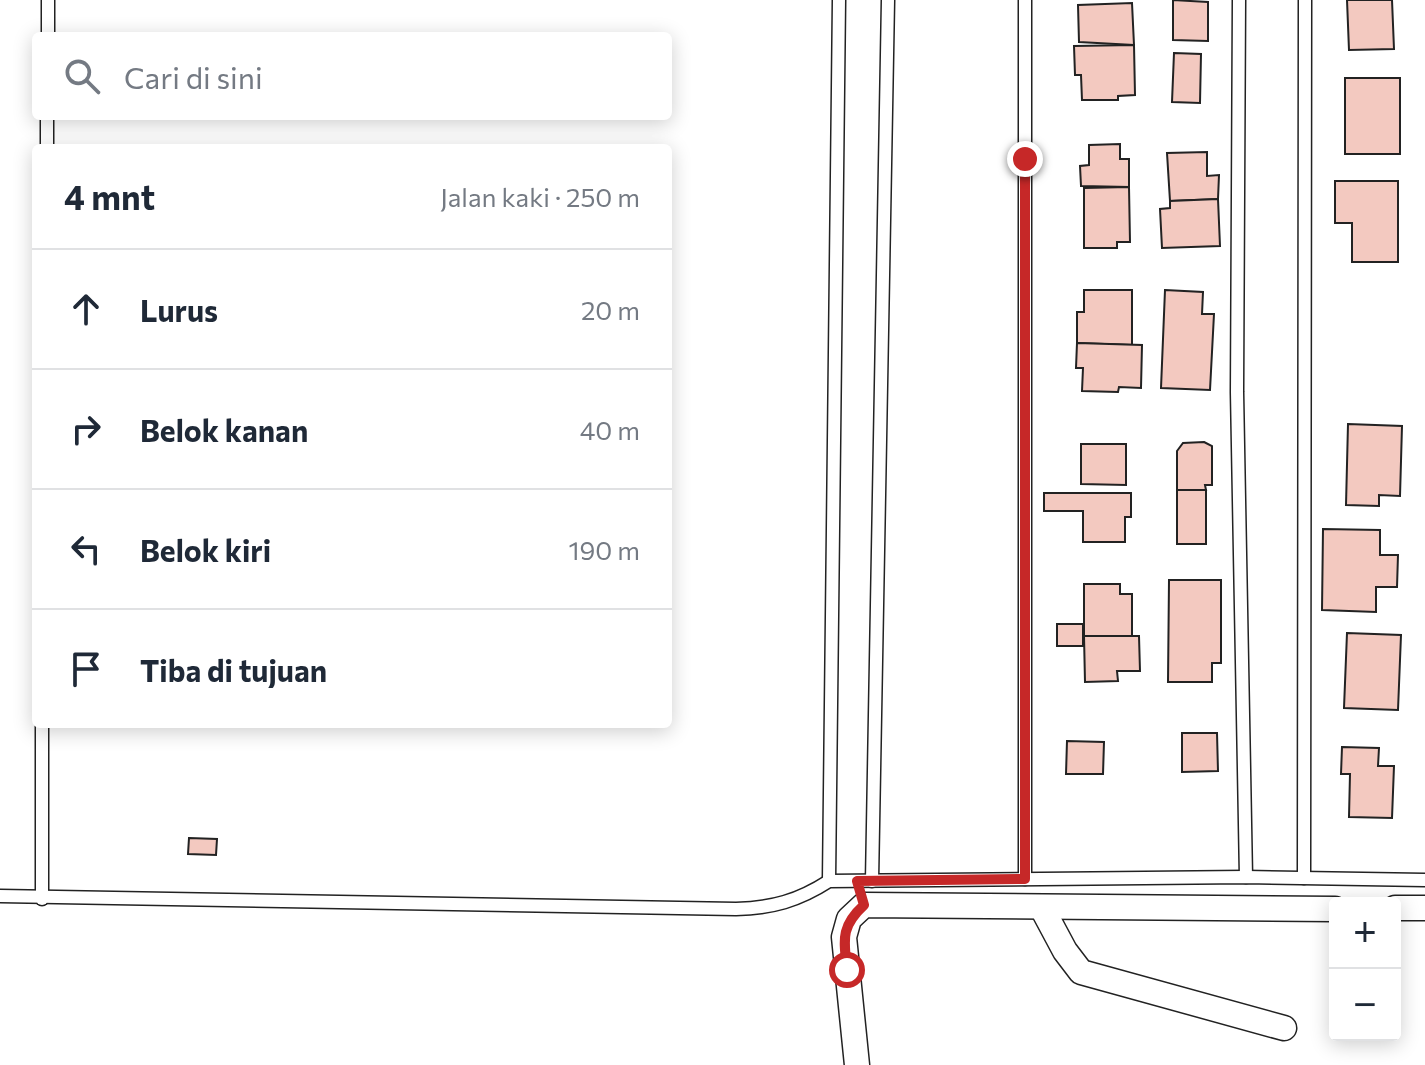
<!DOCTYPE html>
<html lang="id">
<head>
<meta charset="utf-8">
<style>
	:root { --surface:#fff; --page:#f2f2f3; --text:#1f2937; --muted:#747a83; --line:#e0e1e3 }
	body { margin:0; font-family:Commissioner,sans-serif; background:var(--page); color:var(--text) }
	.controls { position:absolute; right:24px; bottom:24px; display:grid; overflow:hidden; border-radius:8px; box-shadow:0 4px 20px #0003 }
	.controls button { width:72px; height:72px; display:grid; place-items:center; padding:0; border:0; border-bottom:2px solid var(--line); background:var(--surface); color:var(--text); font:40px sans-serif }
	.stop { position:absolute; width:24px; height:24px; margin:-18px; border:6px solid #c62828; border-radius:50%; background:#fff }
	.stop.end { background:#c62828; border-color:#fff; box-shadow:0 2px 8px #0008 }
	.list { margin:0; padding:0; list-style:none }
	h2 { display:flex; justify-content:space-between; align-items:center; height:104px; margin:0; padding:0 32px; font-size:34px }
	h2 small { font-size:26px; font-weight:400; color:var(--muted) }
	.list li { display:grid; grid-template-columns:52px 1fr auto; gap:24px; align-items:center; box-sizing:border-box; height:120px; padding:0 32px; border-top:2px solid var(--line) }
	.list b { display:block; font-size:30px; white-space:nowrap }
	.list em { font-size:26px; font-style:normal; color:var(--muted) }
	.icon { flex:none; width:44px; height:44px; fill:none; stroke:currentColor; stroke-width:2; stroke-linecap:round; stroke-linejoin:round }
	.map { position:relative; flex:none; width:1425px; height:1065px; overflow:hidden }
	.search { position:absolute; background:var(--surface); box-shadow:0 4px 20px #0003; left:32px; top:32px; width:640px; height:88px; display:flex; align-items:center; gap:20px; box-sizing:border-box; padding:0 28px; border-radius:8px; color:var(--muted); font-size:30px }
	.panel { position:absolute; background:var(--surface); box-shadow:0 4px 20px #0003; left:32px; top:144px; width:640px; height:584px; border-radius:8px }
	.map>svg:first-child { display:block }
	.building { fill:#f3c9c0; stroke:#222; stroke-width:2 }
	.lines { fill:none; stroke-linecap:round; stroke-linejoin:round }
	.service-casing { stroke:#222; stroke-width:15 }
	.minor-casing { stroke:#222; stroke-width:27 }
	.service { stroke:#fff; stroke-width:12 }
	.minor { stroke:#fff; stroke-width:24 }
	.route { stroke:#c62828; stroke-width:10 }
</style>
</head>
<body>
<div class="map">
<svg width="1425" height="1065" viewBox="0 0 1425 1065">
	<rect width="100%" height="100%" fill="#fff"/>
	<g class="building">
		<path d="M1173 0 1208 2V41L1173 40Z"/>
		<path d="M1347 0H1392L1394 49 1349 50Z"/>
		<path d="M1132 3 1134 45 1079 42 1078 5Z"/>
		<path d="M1134 45 1135 95 1118 96V100H1082L1081 75H1075L1074 46Z"/>
		<path d="M1174 53 1201 54 1200 103 1172 102Z"/>
		<rect x="1345" y="78" width="55" height="76"/>
		<path d="M1120 144V159H1129V187L1081 186 1080 166 1089 165V145Z"/>
		<path d="M1207 152V176L1219 175 1218 199 1170 201 1167 153Z"/>
		<path d="M1335 181H1398V262H1352V223H1335Z"/>
		<path d="M1129 187 1130 242H1117V248H1084V188Z"/>
		<path d="M1218 199 1220 246 1162 248 1160 209 1170 208V201Z"/>
		<path d="M1084 290H1132V345L1077 343V312H1084Z"/>
		<path d="M1165 290 1203 292 1202 314H1214L1210 390 1161 388Z"/>
		<path d="M1077 343 1142 345 1141 388 1119 387 1118 392 1082 391 1083 368H1076Z"/>
		<path d="M1348 424 1402 426 1400 496 1379 495V506L1346 505Z"/>
		<path d="M1204 442 1212 446V485H1205L1206 490H1177V451L1183 443Z"/>
		<path d="M1081 444H1126V485L1081 484Z"/>
		<rect x="1177" y="490" width="29" height="54"/>
		<path d="M1044 493H1131V517H1125V542H1083V511H1044Z"/>
		<path d="M1323 529 1380 530V555H1398L1397 587H1376V612L1322 610Z"/>
		<path d="M1169 580H1221V663H1212V682H1168Z"/>
		<path d="M1084 584H1120V594H1132V636H1084Z"/>
		<rect x="1057" y="624" width="26" height="22"/>
		<path d="M1347 633 1401 635 1398 710 1344 708Z"/>
		<path d="M1084 636H1139L1140 671H1117L1118 681 1085 682Z"/>
		<path d="M1182 733H1217L1218 771 1182 772Z"/>
		<path d="M1067 741 1104 742 1103 774H1066Z"/>
		<path d="M1342 747 1379 748 1378 766H1394L1392 818 1349 817 1350 774H1341Z"/>
		<path d="M189 838 217 839 216 855 188 854Z"/>
	</g>
	<g class="lines">
		<defs>
			<g id="service">
				<path d="M1239 0 1237 392 1246 877"/>
				<path d="M48 36V0"/>
				<path d="M47 148V116"/>
				<path d="M42 724V899"/>
				<path d="M1304 878 1305 0"/>
				<path d="M1025 879V0"/>
				<path d="M829 881 839 0"/>
				<path d="M872 881 888 0"/>
				<path d="M0 896 736 909C772 908 798 901 829 881L1246 877 1425 880"/>
			</g>
			<g id="minor">
				<path d="M1042 908 1065 951 1081 972 1284 1028"/>
				<path d="M1395 908H1425"/>
				<path d="M857 1065 844 937 849 919 864 905 1335 909"/>
			</g>
		</defs>
		<use href="#service" class="service-casing"/>
		<use href="#minor" class="minor-casing"/>
		<use href="#service" class="service"/>
		<use href="#minor" class="minor"/>
	</g>
	<g class="lines">
		<path class="route" d="M847 970C844 940 840 927 864 905L857 881 1025 879V159"/>
	</g>
</svg>
<div class="controls">
<button>+</button>
<button>−</button>
</div>
<div class="stop" style="left:847px;top:970px"></div>
<div class="stop end" style="left:1025px;top:159px"></div>
<div class="search"><svg class="icon" aria-label="search" viewBox="0 0 24 24"><circle cx="10" cy="10" r="6"/><path d="M15 15l6 6"/></svg>Cari di sini</div>
<section class="panel">
<h2>4 mnt<small>Jalan kaki · 250 m</small></h2>
<ul class="list">
<li><svg class="icon" aria-label="ahead" viewBox="0 0 24 24"><path d="M12 20V5M6 11l6-6 6 6"/></svg><div><b>Lurus</b></div><em>20 m</em></li>
<li><svg class="icon" aria-label="right" viewBox="0 0 24 24"><path d="M7 20v-9h11M14 6l5 5-5 5"/></svg><div><b>Belok kanan</b></div><em>40 m</em></li>
<li><svg class="icon" aria-label="left" viewBox="0 0 24 24"><path d="M17 20v-9H6M10 6l-5 5 5 5"/></svg><div><b>Belok kiri</b></div><em>190 m</em></li>
<li><svg class="icon" aria-label="arrive" viewBox="0 0 24 24"><path d="M6 21V4h12l-3 4 3 4H6"/></svg><div><b>Tiba di tujuan</b></div></li>
</ul>
</section>
</div>
</body>
</html>
